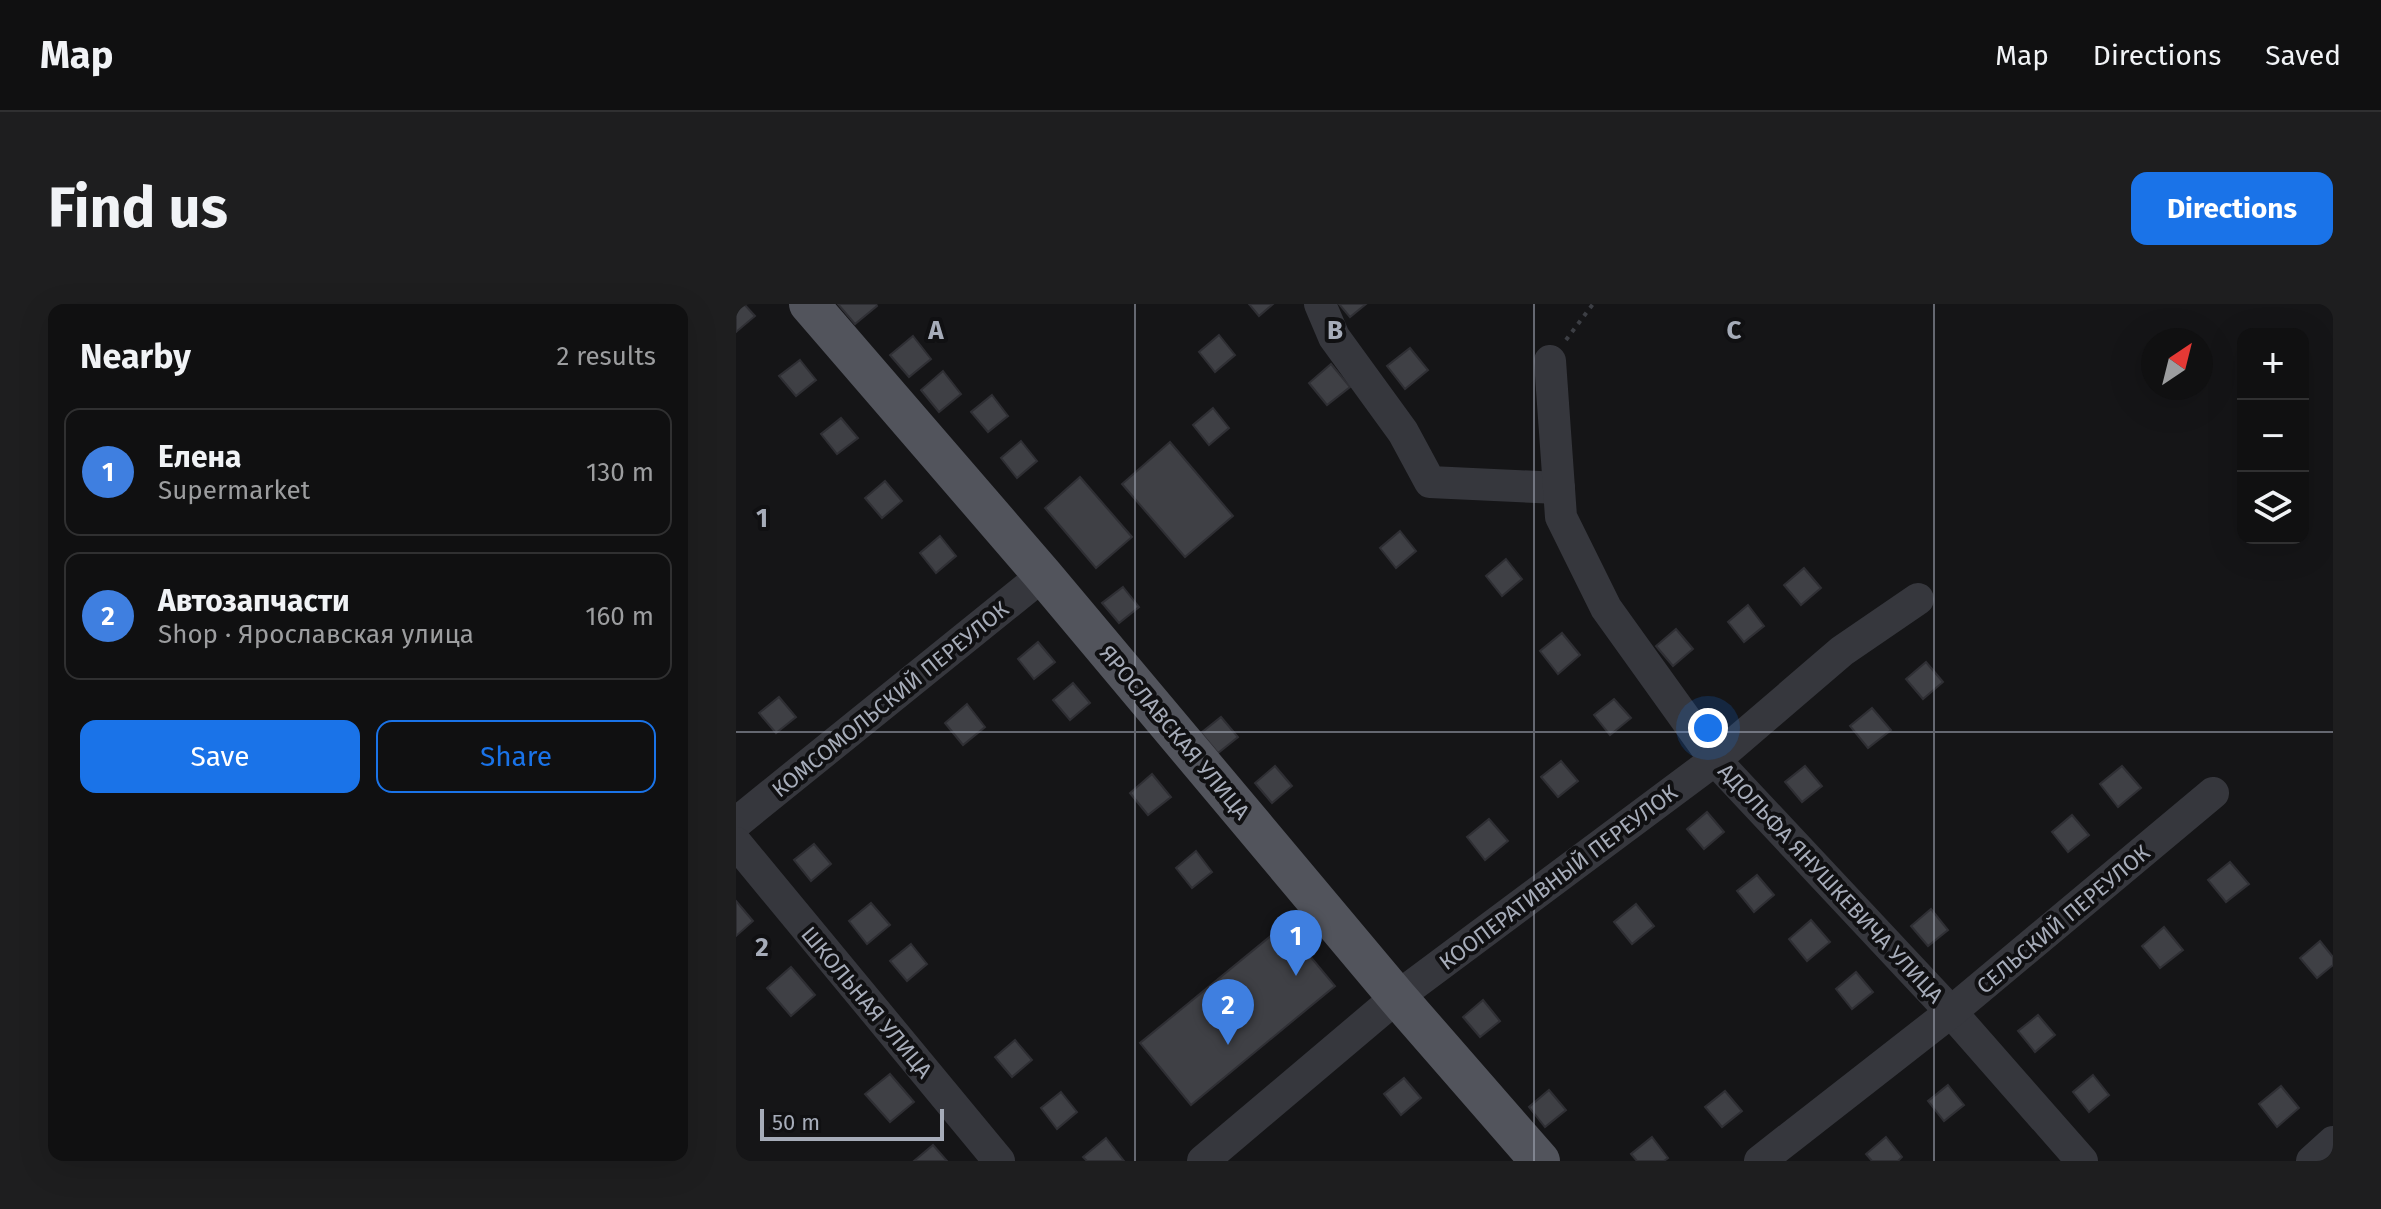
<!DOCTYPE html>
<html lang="en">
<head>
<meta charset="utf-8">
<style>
	:root { --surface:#101011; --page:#1e1e1f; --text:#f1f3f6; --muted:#9c9d9f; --line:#303031; --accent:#1a73e8 }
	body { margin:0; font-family:"Fira Sans",sans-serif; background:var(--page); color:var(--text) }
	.controls { position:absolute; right:24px; top:24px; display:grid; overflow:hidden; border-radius:16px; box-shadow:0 8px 32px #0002 }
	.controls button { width:72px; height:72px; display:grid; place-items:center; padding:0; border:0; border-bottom:2px solid var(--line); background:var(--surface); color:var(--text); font:40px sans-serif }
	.compass { position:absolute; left:1405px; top:24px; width:72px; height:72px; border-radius:50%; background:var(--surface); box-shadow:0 8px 32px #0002; rotate:35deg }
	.scale { position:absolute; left:24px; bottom:20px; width:184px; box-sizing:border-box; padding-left:8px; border:4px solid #a6acb9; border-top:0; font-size:22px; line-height:28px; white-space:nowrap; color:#a6acb9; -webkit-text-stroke:6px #101012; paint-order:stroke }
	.you { position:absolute; left:972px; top:424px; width:28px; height:28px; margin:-20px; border:6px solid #fff; border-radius:50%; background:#1a73e8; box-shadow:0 0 0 12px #1a73e833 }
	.badge { display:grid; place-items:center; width:52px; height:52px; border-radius:50%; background:var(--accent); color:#fff; font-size:26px; font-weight:700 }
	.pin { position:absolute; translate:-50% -66px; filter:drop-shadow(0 2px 4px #0008) }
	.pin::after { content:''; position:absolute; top:42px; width:28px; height:24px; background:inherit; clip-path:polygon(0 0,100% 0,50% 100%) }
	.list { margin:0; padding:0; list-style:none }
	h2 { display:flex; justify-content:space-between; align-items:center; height:104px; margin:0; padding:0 32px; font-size:34px }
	h2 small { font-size:26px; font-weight:400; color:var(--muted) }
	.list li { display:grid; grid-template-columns:52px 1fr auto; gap:24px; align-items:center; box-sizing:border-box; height:128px; margin:0 16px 16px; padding:0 16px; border:2px solid var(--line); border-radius:16px }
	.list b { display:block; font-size:30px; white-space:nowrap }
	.list p { margin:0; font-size:26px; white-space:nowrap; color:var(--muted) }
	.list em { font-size:26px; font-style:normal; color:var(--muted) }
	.actions { display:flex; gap:16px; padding:24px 32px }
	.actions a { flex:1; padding:18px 0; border:2px solid var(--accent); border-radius:16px; text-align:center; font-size:28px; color:var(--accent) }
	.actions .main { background:var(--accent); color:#fff }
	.icon { flex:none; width:44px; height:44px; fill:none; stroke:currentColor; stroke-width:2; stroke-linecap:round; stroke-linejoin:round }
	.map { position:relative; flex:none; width:1597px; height:857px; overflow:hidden; border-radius:16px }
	header { display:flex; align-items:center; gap:48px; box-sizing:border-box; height:112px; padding:0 40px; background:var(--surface); border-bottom:2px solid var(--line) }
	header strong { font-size:38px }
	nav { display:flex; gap:44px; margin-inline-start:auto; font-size:28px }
	.intro { display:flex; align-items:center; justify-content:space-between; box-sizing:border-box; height:192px; padding:0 48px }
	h1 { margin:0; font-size:56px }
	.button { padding:20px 36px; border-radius:16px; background:var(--accent); color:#fff; font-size:28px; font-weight:700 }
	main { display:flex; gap:48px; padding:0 48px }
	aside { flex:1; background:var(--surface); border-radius:16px; box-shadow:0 8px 32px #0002 }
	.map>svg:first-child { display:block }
	.building { fill:#3f4045; stroke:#2f2f34; stroke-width:2 }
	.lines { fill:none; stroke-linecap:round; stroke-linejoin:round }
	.path { stroke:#3c3e44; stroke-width:4; stroke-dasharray:4 6; stroke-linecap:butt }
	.minor { stroke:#36373d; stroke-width:32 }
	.major { stroke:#52545c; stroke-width:40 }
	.grid { fill:none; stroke:#a6acb9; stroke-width:2; stroke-opacity:0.55 }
	.labels { text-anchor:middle; stroke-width:8; stroke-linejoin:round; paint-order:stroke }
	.street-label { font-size:22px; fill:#a6acb9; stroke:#101012 }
	.grid-label { font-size:26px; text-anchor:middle; font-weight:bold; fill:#a6acb9; stroke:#101012; stroke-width:8; stroke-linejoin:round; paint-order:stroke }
</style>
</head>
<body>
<header>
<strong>Map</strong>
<nav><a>Map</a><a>Directions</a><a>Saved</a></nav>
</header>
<div class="intro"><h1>Find us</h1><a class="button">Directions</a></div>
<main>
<aside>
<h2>Nearby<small>2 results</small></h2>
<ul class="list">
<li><span class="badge" style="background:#3f7fe0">1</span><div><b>Елена</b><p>Supermarket</p></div><em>130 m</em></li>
<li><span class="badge" style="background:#3f7fe0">2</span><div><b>Автозапчасти</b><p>Shop · Ярославская улица</p></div><em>160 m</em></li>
</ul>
<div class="actions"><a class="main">Save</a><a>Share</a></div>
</aside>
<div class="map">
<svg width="1597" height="857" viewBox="0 0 1597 857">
	<rect width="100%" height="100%" fill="#151517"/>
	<g class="building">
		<path d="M0 0H8L19 12 0 28Z"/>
		<path d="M102 0H140L141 2 119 20Z"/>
		<path d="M513 0H537L523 12Z"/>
		<path d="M603 0H630L614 13Z"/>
		<path d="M483 31 499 51 479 68 463 48Z"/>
		<path d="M177 32 195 55 173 73 154 51Z"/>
		<path d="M674 44 692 66 669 85 651 62Z"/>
		<path d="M64 56 80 76 60 92 43 72Z"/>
		<path d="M595 60 614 83 591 101 573 79Z"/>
		<path d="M207 67 225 90 203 108 185 86Z"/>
		<path d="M256 91 272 112 252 128 235 108Z"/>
		<path d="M477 104 493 124 473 141 457 121Z"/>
		<path d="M105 114 122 134 101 150 85 130Z"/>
		<path d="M285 137 301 157 281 174 265 154Z"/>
		<path d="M434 138 497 212 449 253 386 180Z"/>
		<path d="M344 173 396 233 360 264 309 204Z"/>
		<path d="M149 177 166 197 146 214 129 194Z"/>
		<path d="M664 227 680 247 660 264 644 244Z"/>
		<path d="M204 232 220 252 200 269 184 249Z"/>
		<path d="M770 255 786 275 766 292 750 272Z"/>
		<path d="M1068 264 1085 284 1065 301 1048 281Z"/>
		<path d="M387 283 403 303 383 319 366 299Z"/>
		<path d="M1012 301 1028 322 1008 338 992 318Z"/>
		<path d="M940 325 957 345 937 362 920 342Z"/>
		<path d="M826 329 844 351 822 370 804 347Z"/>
		<path d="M302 338 319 358 298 375 282 355Z"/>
		<path d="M1190 358 1207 378 1187 395 1170 375Z"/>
		<path d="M337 379 354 399 334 416 317 396Z"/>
		<path d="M43 393 60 413 40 429 23 409Z"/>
		<path d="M878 395 895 414 874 431 858 411Z"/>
		<path d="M231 400 249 423 227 441 209 419Z"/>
		<path d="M1136 404 1155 426 1132 444 1114 422Z"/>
		<path d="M485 413 502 433 482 449 465 429Z"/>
		<path d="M825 457 842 477 822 493 805 473Z"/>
		<path d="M539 462 556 482 536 499 519 479Z"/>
		<path d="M1069 462 1086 482 1066 498 1049 478Z"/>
		<path d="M1386 462 1405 484 1382 503 1364 480Z"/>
		<path d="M416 470 435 493 412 511 394 489Z"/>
		<path d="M971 508 988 528 968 545 951 525Z"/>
		<path d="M1336 511 1353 531 1332 548 1316 528Z"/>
		<path d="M753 515 772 537 749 556 731 533Z"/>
		<path d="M78 540 95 560 75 577 58 556Z"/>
		<path d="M460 547 476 568 456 584 440 564Z"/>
		<path d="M1494 558 1513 580 1490 598 1472 576Z"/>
		<path d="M1021 571 1038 591 1018 608 1001 587Z"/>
		<path d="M0 597 17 617 0 632Z"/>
		<path d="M135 599 154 621 131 640 113 617Z"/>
		<path d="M900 600 918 622 896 640 878 618Z"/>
		<path d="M1195 605 1212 626 1192 642 1175 622Z"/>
		<path d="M1075 616 1094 638 1071 657 1053 635Z"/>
		<path d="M548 621 599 682 455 801 404 739Z"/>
		<path d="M1428 623 1447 646 1424 664 1406 642Z"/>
		<path d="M1584 637 1597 653V661L1581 674 1564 654Z"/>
		<path d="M175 640 191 660 171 677 154 657Z"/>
		<path d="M55 663 79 691 55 712 31 684Z"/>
		<path d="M1120 668 1137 688 1116 705 1100 685Z"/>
		<path d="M747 696 764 717 744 733 727 713Z"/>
		<path d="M1302 711 1319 731 1299 748 1282 727Z"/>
		<path d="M279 736 296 756 276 773 259 753Z"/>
		<path d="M154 770 178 798 154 818 129 790Z"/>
		<path d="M1357 771 1373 791 1353 808 1337 788Z"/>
		<path d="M668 774 685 794 665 811 648 790Z"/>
		<path d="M1212 781 1228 801 1208 817 1192 797Z"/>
		<path d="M1545 782 1563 804 1541 823 1523 800Z"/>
		<path d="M813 786 830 806 809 823 793 803Z"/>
		<path d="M989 787 1006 807 986 823 969 803Z"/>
		<path d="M325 788 341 808 321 825 305 804Z"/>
		<path d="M916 833 932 854 928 857H901L895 850Z"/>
		<path d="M1150 833 1166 853 1162 857H1136L1130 850Z"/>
		<path d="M370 834 388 857H351L347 853Z"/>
		<path d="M197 841 211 857H178Z"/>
	</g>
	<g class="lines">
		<path class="path" d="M830 36 857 0"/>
		<g class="minor">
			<path d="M584 0 598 33 667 128 694 178 823 184"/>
			<path d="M814 57 825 213 870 304 979 456 1215 708 1346 857"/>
			<path d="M0 519 307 271"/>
			<path d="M0 539 263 857"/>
			<path d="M467 857 661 693 979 456 1106 347 1182 295"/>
			<path d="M1024 857 1215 708 1477 489"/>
			<path d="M1576 857 1597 838"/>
		</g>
		<path class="major" d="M73 0 307 271 661 693 804 857"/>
	</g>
	<path class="grid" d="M399 0V857M798 0V857M1198 0V857M0 428H1597"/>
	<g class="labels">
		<g class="street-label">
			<text transform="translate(154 395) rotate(-39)" y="8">КОМСОМОЛЬСКИЙ ПЕРЕУЛОК</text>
			<text transform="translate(439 428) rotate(50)" y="8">ЯРОСЛАВСКАЯ УЛИЦА</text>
			<text transform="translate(822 573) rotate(-37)" y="8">КООПЕРАТИВНЫЙ ПЕРЕУЛОК</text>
			<text transform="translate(1095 579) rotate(47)" y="8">АДОЛЬФА ЯНУШКЕВИЧА УЛИЦА</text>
			<text transform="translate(1327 615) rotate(-40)" y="8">СЕЛЬСКИЙ ПЕРЕУЛОК</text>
			<text transform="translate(131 698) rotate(50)" y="8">ШКОЛЬНАЯ УЛИЦА</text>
		</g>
	</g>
	<g class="grid-label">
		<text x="200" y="35">A</text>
		<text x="599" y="35">B</text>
		<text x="998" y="35">C</text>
		<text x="26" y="223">1</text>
		<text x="26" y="652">2</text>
	</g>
</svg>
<div class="controls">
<button>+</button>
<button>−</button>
<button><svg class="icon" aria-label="layers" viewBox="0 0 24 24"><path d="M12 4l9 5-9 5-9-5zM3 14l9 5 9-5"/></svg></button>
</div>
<svg class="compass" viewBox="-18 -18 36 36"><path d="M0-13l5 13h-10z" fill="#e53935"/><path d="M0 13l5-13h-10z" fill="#9c9d9f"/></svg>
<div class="scale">50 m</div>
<div class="you"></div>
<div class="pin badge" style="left:560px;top:672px;background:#3f7fe0">1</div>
<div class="pin badge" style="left:492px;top:741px;background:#3f7fe0">2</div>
</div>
</main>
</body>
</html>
